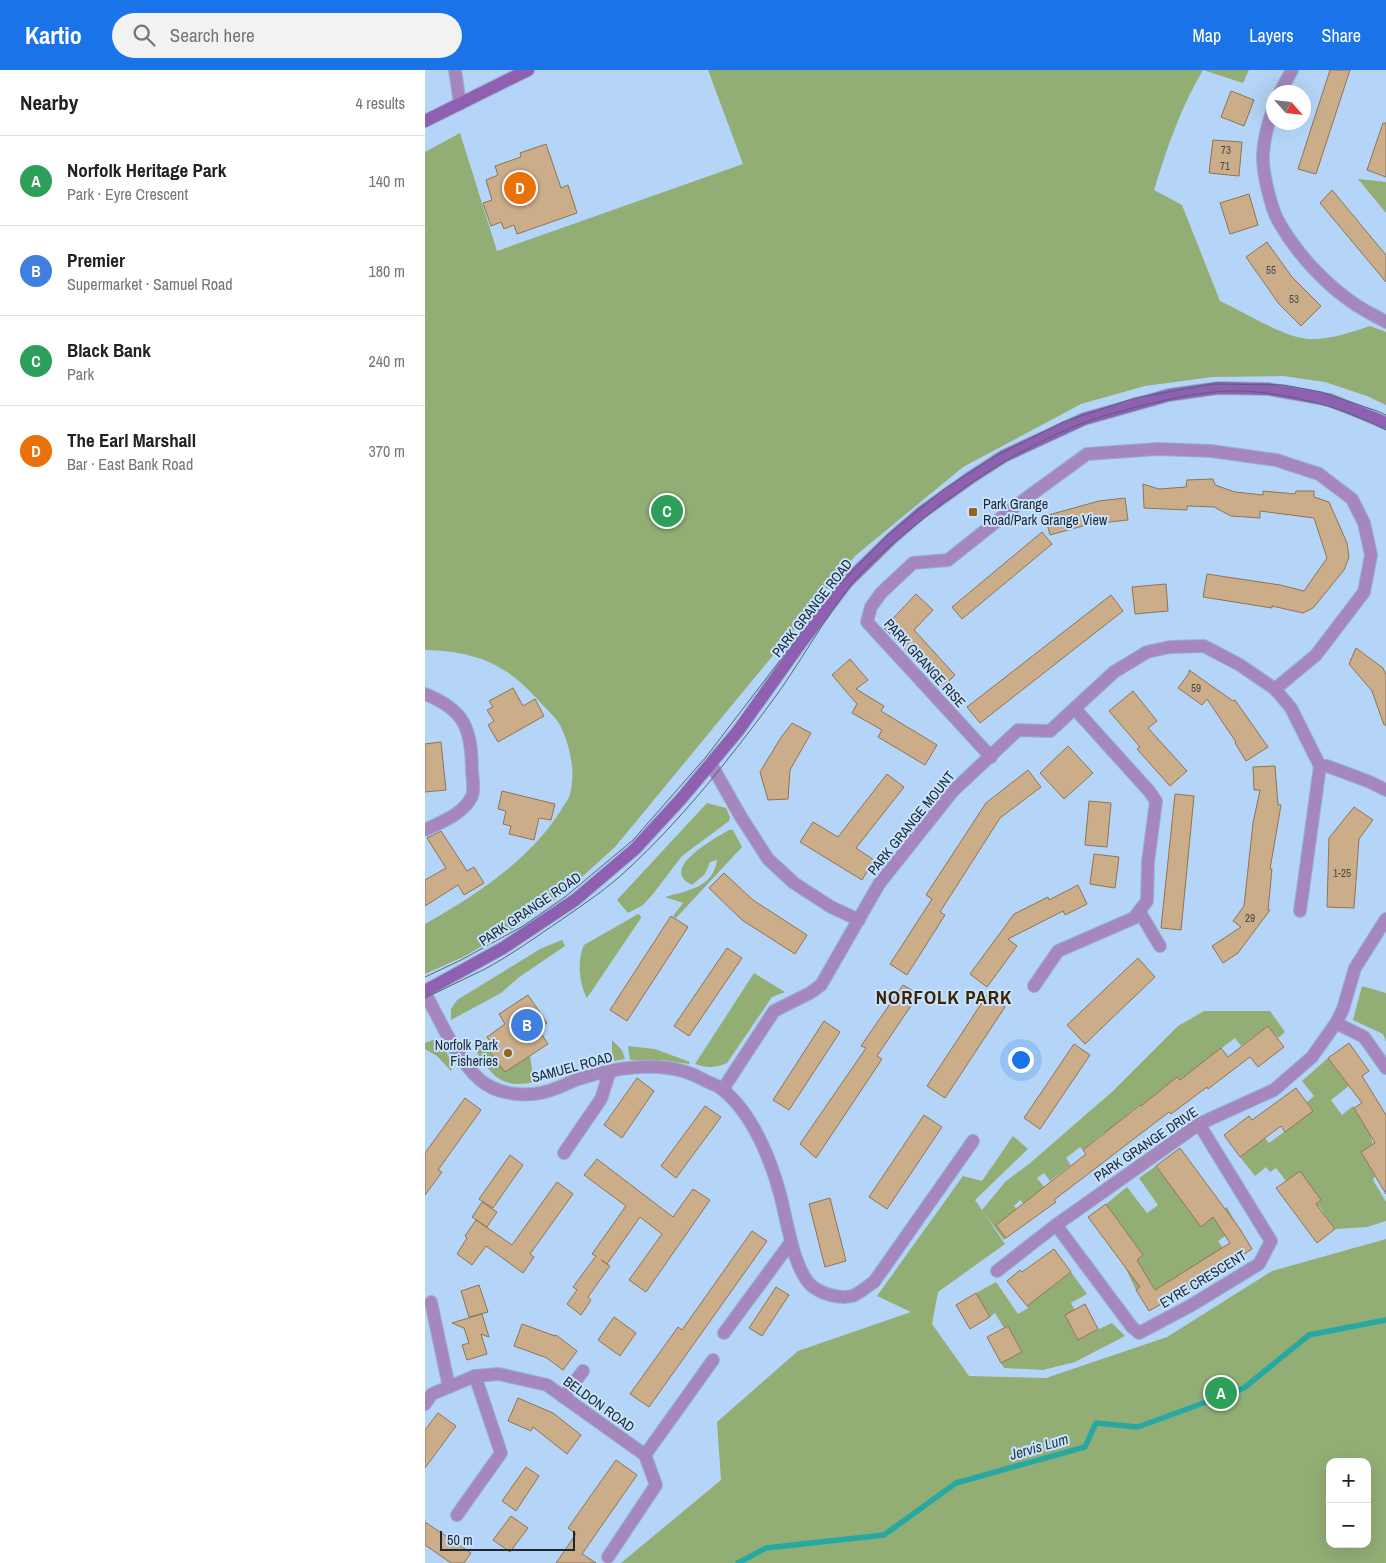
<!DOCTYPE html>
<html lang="en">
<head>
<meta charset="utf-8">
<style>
	:root { --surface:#fff; --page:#f2f2f2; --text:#222; --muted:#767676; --line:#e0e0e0; --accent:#1a73e8 }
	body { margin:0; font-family:"Archivo Narrow",sans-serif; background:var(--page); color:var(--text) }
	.controls { position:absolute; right:15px; bottom:15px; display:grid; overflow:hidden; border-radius:10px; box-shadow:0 5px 20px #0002 }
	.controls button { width:45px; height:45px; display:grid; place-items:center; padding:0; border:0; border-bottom:1px solid var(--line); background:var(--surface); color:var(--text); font:25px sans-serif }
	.compass { position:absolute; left:841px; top:15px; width:45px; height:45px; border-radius:50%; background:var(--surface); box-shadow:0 5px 20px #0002; rotate:117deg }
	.scale { position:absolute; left:15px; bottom:12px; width:135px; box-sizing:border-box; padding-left:5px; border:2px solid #1c2835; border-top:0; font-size:14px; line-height:18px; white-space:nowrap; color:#1c2835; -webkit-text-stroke:4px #c7e2fd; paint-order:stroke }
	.you { position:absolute; left:595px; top:989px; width:18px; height:18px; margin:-12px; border:4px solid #fff; border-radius:50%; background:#1a73e8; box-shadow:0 0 0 8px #1a73e833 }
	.badge { display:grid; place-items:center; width:32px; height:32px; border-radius:50%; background:var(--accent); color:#fff; font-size:16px; font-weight:700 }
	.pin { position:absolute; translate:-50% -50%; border:2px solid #fff; box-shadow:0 1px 5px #0006 }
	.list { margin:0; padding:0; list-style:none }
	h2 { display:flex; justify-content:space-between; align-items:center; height:65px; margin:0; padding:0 20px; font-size:21px }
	h2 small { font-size:16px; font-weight:400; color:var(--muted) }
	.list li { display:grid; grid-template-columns:32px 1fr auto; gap:15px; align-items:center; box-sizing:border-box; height:90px; padding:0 20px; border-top:1px solid var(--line) }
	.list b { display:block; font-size:19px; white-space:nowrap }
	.list p { margin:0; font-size:16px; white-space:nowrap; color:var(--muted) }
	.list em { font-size:16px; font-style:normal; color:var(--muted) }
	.icon { flex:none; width:28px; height:28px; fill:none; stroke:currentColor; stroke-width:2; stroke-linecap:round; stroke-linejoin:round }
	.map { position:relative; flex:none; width:961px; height:1493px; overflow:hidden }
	header { display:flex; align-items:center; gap:30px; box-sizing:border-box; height:70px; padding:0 25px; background:var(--accent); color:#fff }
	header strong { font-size:24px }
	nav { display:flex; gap:28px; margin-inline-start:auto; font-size:18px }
	.search { width:350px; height:45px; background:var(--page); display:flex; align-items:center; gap:12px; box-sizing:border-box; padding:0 18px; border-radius:28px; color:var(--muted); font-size:19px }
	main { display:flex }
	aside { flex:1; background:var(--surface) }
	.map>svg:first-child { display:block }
	.green { fill:#93ae75; fill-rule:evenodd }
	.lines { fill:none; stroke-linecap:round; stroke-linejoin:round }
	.stream { stroke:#27a8a1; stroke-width:5.5 }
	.building { fill:#ccad8a; stroke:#907353 }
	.street-casing { stroke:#96b2d0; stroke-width:14 }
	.secondary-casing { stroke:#96b2d0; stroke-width:14 }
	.street { stroke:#a587be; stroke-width:12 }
	.secondary { stroke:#8f60b2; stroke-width:12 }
	.tram { stroke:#516579; stroke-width:1 }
	.poi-dot { fill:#98631a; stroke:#c7e2fd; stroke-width:2 }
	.labels { text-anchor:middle; stroke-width:4; stroke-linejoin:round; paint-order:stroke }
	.number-label { font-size:11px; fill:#48494a }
	.poi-label { font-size:14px; fill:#1c2835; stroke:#c7e2fd; text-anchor:start }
	.street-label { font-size:14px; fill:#1c2835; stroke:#c7e2fd }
	.water-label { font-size:15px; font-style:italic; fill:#233e3c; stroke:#c7e2fd }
	.district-label { font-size:19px; font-weight:bold; letter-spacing:1px; fill:#3c2301; stroke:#c7e2fd }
</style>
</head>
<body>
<header>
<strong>Kartio</strong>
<div class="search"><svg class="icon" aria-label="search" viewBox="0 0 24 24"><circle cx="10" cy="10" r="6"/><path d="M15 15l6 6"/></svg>Search here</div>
<nav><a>Map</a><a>Layers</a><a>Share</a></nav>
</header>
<main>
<aside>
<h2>Nearby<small>4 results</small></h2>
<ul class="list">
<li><span class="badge" style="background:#2e9e5b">A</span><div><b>Norfolk Heritage Park</b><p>Park · Eyre Crescent</p></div><em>140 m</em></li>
<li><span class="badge" style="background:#3f7fe0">B</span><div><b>Premier</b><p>Supermarket · Samuel Road</p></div><em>180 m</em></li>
<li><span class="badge" style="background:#2e9e5b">C</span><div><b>Black Bank</b><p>Park</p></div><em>240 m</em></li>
<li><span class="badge" style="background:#e8710a">D</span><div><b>The Earl Marshall</b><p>Bar · East Bank Road</p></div><em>370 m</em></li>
</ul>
</aside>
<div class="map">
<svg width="961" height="1493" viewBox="0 0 961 1493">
	<rect width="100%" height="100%" fill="#b4d5f7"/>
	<g class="green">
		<path d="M283 0H824L818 13 778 0C755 39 742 78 729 120L757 135 795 231C819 242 858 267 884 269 904 270 927 262 945 256L961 262V335L942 326 900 312 858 306 787 307 720 316 656 334 538 397 430 486 190 777 137 825 89 858 38 887 0 904V854C51 825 105 790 136 740 139 735 144 729 145 724 151 702 145 677 136 657 131 647 121 639 114 631 81 593 49 581 0 580V82L35 63 72 181 318 94Z"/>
		<path d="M933 109 961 112V143Z"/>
		<path d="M282 733 301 738 305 747 304 751 257 786 228 824 218 835 203 843 192 830Z"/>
		<path d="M304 760H308L317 777 251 848 248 846 258 833 240 827C263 820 288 818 292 790L285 792 280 804 267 815C233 798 291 768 304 760Z"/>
		<path d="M213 844 215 845 216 848 162 928C154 915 152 889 159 875Z"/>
		<path d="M137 870 140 876 93 908 76 923 26 950V939L32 930 115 879Z"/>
		<path d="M329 903 360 922 347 927 302 993C290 998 282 998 270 994Z"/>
		<path d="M937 916 961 923V972L958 964 928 950Z"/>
		<path d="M779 941H845L860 962 853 968 843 956 816 976 810 968 754 1010 752 1007 716 1036 714 1035 694 1051 695 1054 680 1065 678 1063 658 1080 655 1077 641 1088 646 1095 625 1111 619 1103 612 1108 620 1118 599 1134 595 1130 589 1136 592 1140 571 1155 581 1168 579 1170 557 1140 580 1174 513 1222 507 1254 544 1306 621 1308 742 1267 847 1201 961 1169V1493H196L296 1410 292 1352 373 1281 486 1242 452 1226 538 1106 557 1111 588 1066 603 1079 550 1130 557 1140 581 1111 604 1094 688 1021 753 956ZM905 1392H942V1474H905Z"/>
		<path d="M13 968 28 994 26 1001 12 986 0 979V973Z"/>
		<path d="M187 970 197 980 200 989 177 993 174 987 187 983Z"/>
		<path d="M60 975 71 991H72L80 1002 105 986 109 1012C76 1019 67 1006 51 981Z"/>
		<path d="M203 976 230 979 265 992 264 994 237 990H205Z"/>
		<path d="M903 988 924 1016 906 1030 917 1045 928 1036 944 1062 948 1074 936 1082 950 1106 948 1110 961 1132V1151L942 1157 910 1159 894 1136 886 1141 884 1139 896 1130 875 1101 861 1111 851 1098 845 1102 841 1097 830 1106 815 1087 840 1068 844 1073 888 1041 882 1032 889 1026 877 1011Z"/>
		<path d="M731 1096 776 1156 802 1137 813 1157 793 1171 798 1178 776 1191 784 1206 738 1232 725 1211 711 1220 701 1199 718 1185 681 1134 702 1117 722 1143 733 1135 714 1108Z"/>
		<path d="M646 1202 662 1224 646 1233 650 1240 640 1245 652 1269 687 1253 700 1266 650 1292 618 1300 579 1298 576 1293 597 1282 583 1256 579 1258 570 1243 565 1247 551 1223 571 1212 593 1244 603 1238 602 1236Z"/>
	</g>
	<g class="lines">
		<path class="stream" d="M313 1493 341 1478 459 1465 531 1413 660 1377 671 1353 713 1357 819 1318 884 1265 961 1250"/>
	</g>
	<g class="building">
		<path d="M905 0H925L891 104 873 99Z"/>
		<path d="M806 21 829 30 819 56 796 47Z"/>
		<path d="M958 53H961V107L942 100Z"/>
		<path d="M788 70 817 72 814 106 784 103Z"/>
		<path d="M121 74 136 118 143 115 152 143 92 164 89 155 79 159 76 152 66 156 58 133 67 130 61 110 73 105 70 96 96 87 95 83Z"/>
		<path d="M907 120 961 185V212L895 133Z"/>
		<path d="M824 124 833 155 805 164 795 133Z"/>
		<path d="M842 172 867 207 896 236 876 256 854 234 821 187Z"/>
		<path d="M788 409 790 415 810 422 838 425V421L870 424 871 421H889V427L904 432 922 473 924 487 919 500 888 538 878 543 847 536V538L778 527 782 504 855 515 879 521 902 488 889 448 835 441V448L806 446 789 437 762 436V440L719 438 718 414 734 419 761 417 762 410Z"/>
		<path d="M700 428 703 450 665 454 625 465 620 446 674 431Z"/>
		<path d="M617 462 627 474 537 549 527 537Z"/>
		<path d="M741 514 743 541 710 544 707 517Z"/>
		<path d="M491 524 508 540 489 560 530 605 517 618 489 588 459 558Z"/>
		<path d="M686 525 698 541 555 653 542 637Z"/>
		<path d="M931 578 958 598 961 605V655H959L947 621 924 594Z"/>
		<path d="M425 589 443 610 431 619 459 636 456 641 512 675 500 695 453 667 457 660 427 643 432 634 407 605Z"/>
		<path d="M764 600 808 631 810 630 843 677 821 691 810 673 811 672 782 629 777 635 753 618 764 603Z"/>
		<path d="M88 618 98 636 110 629 119 646 73 672 63 655 69 651 62 640 68 637 64 631Z"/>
		<path d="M708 621 732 651 723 658 762 701 745 716 712 679 715 677 684 641Z"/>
		<path d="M367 653 386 663 365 700 363 729 343 730 335 702 355 669Z"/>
		<path d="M16 672 21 720 0 722V674Z"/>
		<path d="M643 676 668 703 639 729 615 703Z"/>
		<path d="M850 696 853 735H856L845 799H847L843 840H845L813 883 798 893 787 876 816 857 808 851 819 836 828 753 835 720H829L828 697Z"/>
		<path d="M603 700 616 717 575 748 515 842 520 845 482 905 465 894 507 829 501 825 561 733Z"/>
		<path d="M462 704 479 717 431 778 449 790 437 810 375 772 388 752 413 767Z"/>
		<path d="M77 721 130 734 126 750 114 748 109 770 84 764 86 756 78 754 81 741 73 739Z"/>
		<path d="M750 724 769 726 756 860 736 858Z"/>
		<path d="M664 731 686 733 682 777 660 775Z"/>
		<path d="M929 737 948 750 934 769 929 838 902 837 904 768Z"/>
		<path d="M16 761 42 801 49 797 59 813 39 825 33 815 0 836V810L21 798 2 768Z"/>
		<path d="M669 784 694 787 690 818 665 814Z"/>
		<path d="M299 803 328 830 382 865 370 884 317 850 284 818Z"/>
		<path d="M653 815 662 834 640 845 638 841 583 869 592 876 562 917 545 904 589 844 623 827 624 830Z"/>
		<path d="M246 846 263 857 202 951 185 940Z"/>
		<path d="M302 878 317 888 264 966 249 956Z"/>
		<path d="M713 888 730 907 660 974 642 955Z"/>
		<path d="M478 915 494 924 452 986 457 989 391 1088 375 1074 441 978 436 976Z"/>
		<path d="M103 925 122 953 113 959 123 974 80 1002 60 975 65 971 62 967 80 954 74 944Z"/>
		<path d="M562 925 580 937 520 1028 502 1016Z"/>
		<path d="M399 951 415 962 364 1040 348 1030Z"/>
		<path d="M843 956 859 977 833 997 825 987 783 1019 782 1017 746 1044 744 1042 629 1130 631 1132 581 1168 571 1155 661 1084 658 1080 715 1035 716 1036 752 1007 755 1010 796 978 803 987Z"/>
		<path d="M924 973 944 1001 937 1006 961 1045V1124L936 1082 950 1073 929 1038 937 1033 903 988Z"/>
		<path d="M649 974 665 985 615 1059 599 1048Z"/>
		<path d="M212 1008 229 1021 197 1068 179 1055Z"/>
		<path d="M871 1018 888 1041 860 1062 856 1056 815 1087 799 1065 824 1046 827 1050Z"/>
		<path d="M40 1028 56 1040 13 1100 17 1102 0 1125V1083Z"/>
		<path d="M280 1036 296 1047 251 1108 236 1096Z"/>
		<path d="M499 1045 517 1057 462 1139 444 1127Z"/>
		<path d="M755 1078 815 1159 827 1179 746 1231 745 1229 724 1241 711 1220 715 1217 663 1147 681 1134 718 1185 712 1190 730 1220 805 1173 788 1147 776 1157 731 1096Z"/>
		<path d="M85 1085 98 1095 68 1138 54 1129Z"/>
		<path d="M172 1089 248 1147 268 1119 285 1130 221 1222 204 1210 237 1164 215 1147 182 1194 176 1190 185 1196 163 1227 166 1230 156 1245 142 1234 152 1220 148 1217 171 1186 167 1184 201 1136 159 1105Z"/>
		<path d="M875 1101 896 1130 891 1134 910 1159 892 1173 851 1118Z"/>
		<path d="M132 1112 148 1124 105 1184 109 1187 98 1203 61 1176 47 1195 32 1184 42 1168 40 1166 51 1150 87 1175Z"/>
		<path d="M405 1128 421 1191 400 1197 384 1134Z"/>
		<path d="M57 1132 72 1142 62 1157 47 1147Z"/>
		<path d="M327 1161 342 1171 224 1337 205 1324 253 1257 257 1260Z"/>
		<path d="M629 1179 646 1202 602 1236 582 1211 595 1200 597 1202Z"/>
		<path d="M54 1215 63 1242 44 1247 36 1221Z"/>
		<path d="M351 1217 364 1225 337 1266 324 1258Z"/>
		<path d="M551 1223 565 1247 545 1259 531 1235Z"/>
		<path d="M660 1234 673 1259 653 1270 640 1245Z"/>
		<path d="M57 1244 64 1267 56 1264 62 1284 42 1290 37 1275 44 1273 39 1258 27 1253Z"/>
		<path d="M189 1247 211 1263 195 1286 173 1270Z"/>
		<path d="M97 1254 130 1266 131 1265 152 1281 138 1300 122 1288 89 1276Z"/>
		<path d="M583 1256 597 1282 576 1293 562 1267Z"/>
		<path d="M93 1328 128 1343 156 1365 142 1384 108 1357 106 1361 83 1351Z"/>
		<path d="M13 1343 31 1356 0 1398V1360Z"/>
		<path d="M191 1390 212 1405 157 1484 171 1493H131L151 1464 143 1458Z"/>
		<path d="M101 1397 114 1406 91 1441 77 1431Z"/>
		<path d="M86 1446 103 1458 85 1482 68 1470Z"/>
		<path d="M0 1452 46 1483 39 1493H26L0 1475Z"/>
	</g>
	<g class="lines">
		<defs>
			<g id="street">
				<path d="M30 0 35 34"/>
				<path d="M855 22 867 0"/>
				<path d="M848 39C843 53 839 69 838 84 837 101 846 140 855 154 873 185 901 215 931 235 940 241 951 246 961 252"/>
				<path d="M0 624C40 640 46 658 47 699 47 709 50 718 47 726 39 744 16 752 0 760"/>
				<path d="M566 687 442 552 446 537 456 523 488 493 523 490 596 432 662 384 733 379 786 381 851 390 894 404 927 429 939 453 946 485 939 522 891 585 850 619"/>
				<path d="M286 694 316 747 343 789 369 813 406 837 434 850"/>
				<path d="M714 841 735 876"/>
				<path d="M875 841 895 696"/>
				<path d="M609 916 633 881 709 848 722 831 723 792 731 731 724 721 650 639"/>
				<path d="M0 923C15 950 31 988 54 1009 74 1027 108 1028 132 1018 141 1015 148 1010 157 1008 188 998 228 992 261 1002 268 1004 275 1008 281 1011 287 1014 294 1016 298 1020 328 1044 347 1092 356 1128 362 1151 369 1201 387 1216 397 1224 414 1229 427 1226 434 1224 442 1216 449 1212L548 1071"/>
				<path d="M911 953 939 967 961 998"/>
				<path d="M298 1019 349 941 385 923 396 915 454 814 528 721 593 660 625 661 689 602 722 582 745 577 779 576 815 595 850 619 866 638 895 696H902L945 712 961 720"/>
				<path d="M139 1083 176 1029 185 1001"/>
				<path d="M631 1155 707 1257 714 1263 765 1236 834 1194 846 1171 774 1054"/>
				<path d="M572 1201 631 1155 774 1054 849 1020 887 987 911 953 918 939 930 898 961 849"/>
				<path d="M6 1232 24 1317"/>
				<path d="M299 1263 366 1172"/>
				<path d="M138 1327 158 1301"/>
				<path d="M0 1334 7 1324 50 1306 74 1304 122 1315 220 1385 288 1290"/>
				<path d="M32 1445 76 1383 50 1306"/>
				<path d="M183 1487 231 1415 220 1385"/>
			</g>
			<g id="secondary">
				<path d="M0 51 103 0"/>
				<path d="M0 921 78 878 150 830 210 779 256 729 313 661 375 574 422 512 467 468 496 443 545 408 579 386 659 349 744 325 793 318 843 319 905 330 961 353"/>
			</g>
		</defs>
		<use href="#street" class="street-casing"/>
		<use href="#secondary" class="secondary-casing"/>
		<use href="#street" class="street"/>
		<use href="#secondary" class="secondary"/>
		<g class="tram">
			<path d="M0 907 36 890 98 856 140 827 208 770 281 687 408 521 463 465 518 420 571 386 638 352 710 328 788 314 859 315 896 322 952 341 961 345"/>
			<path d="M0 928C20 918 40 909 60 899 86 885 111 867 136 850 159 834 183 818 203 799 256 750 302 692 345 634 375 594 398 549 430 510 447 490 468 473 488 457 541 413 598 376 663 351 679 345 698 341 715 336 744 329 774 322 804 321 856 320 915 336 961 360"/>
		</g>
	</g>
	<g class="poi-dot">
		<rect x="543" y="437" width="10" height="10" rx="2.5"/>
		<circle cx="83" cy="983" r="5"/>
	</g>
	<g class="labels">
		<g class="number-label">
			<text x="801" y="84">73</text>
			<text x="800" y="100">71</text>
			<text x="846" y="204">55</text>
			<text x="869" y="233">53</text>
			<text x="771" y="622">59</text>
			<text x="917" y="807">1-25</text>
			<text x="825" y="852">29</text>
		</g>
		<g class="poi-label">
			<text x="558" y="439">Park Grange<tspan x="558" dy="16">Road/Park Grange View</tspan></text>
			<text x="73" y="980" text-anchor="end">Norfolk Park<tspan x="73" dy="16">Fisheries</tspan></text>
		</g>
		<g class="street-label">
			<text transform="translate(387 538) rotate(-52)" y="5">PARK GRANGE ROAD</text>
			<text transform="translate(500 593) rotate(48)" y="5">PARK GRANGE RISE</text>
			<text transform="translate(486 753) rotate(-51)" y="5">PARK GRANGE MOUNT</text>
			<text transform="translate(105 839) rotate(-34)" y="5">PARK GRANGE ROAD</text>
			<text transform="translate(147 997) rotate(-15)" y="5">SAMUEL ROAD</text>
			<text transform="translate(721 1074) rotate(-34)" y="5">PARK GRANGE DRIVE</text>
			<text transform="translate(778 1209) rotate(-31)" y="5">EYRE CRESCENT</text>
			<text transform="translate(174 1334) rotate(36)" y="5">BELDON ROAD</text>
		</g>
		<g class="water-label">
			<text transform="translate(614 1377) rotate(-16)" y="5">Jervis Lum</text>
		</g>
		<g class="district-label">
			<text x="519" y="934">NORFOLK PARK</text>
		</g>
	</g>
</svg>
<div class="controls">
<button>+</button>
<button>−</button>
</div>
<svg class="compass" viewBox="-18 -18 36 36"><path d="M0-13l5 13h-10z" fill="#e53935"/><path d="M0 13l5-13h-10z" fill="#767676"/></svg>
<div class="scale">50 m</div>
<div class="you"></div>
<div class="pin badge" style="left:796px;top:1323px;background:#2e9e5b">A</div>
<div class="pin badge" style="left:102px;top:955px;background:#3f7fe0">B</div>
<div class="pin badge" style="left:242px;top:441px;background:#2e9e5b">C</div>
<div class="pin badge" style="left:95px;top:118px;background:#e8710a">D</div>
</div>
</main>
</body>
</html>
